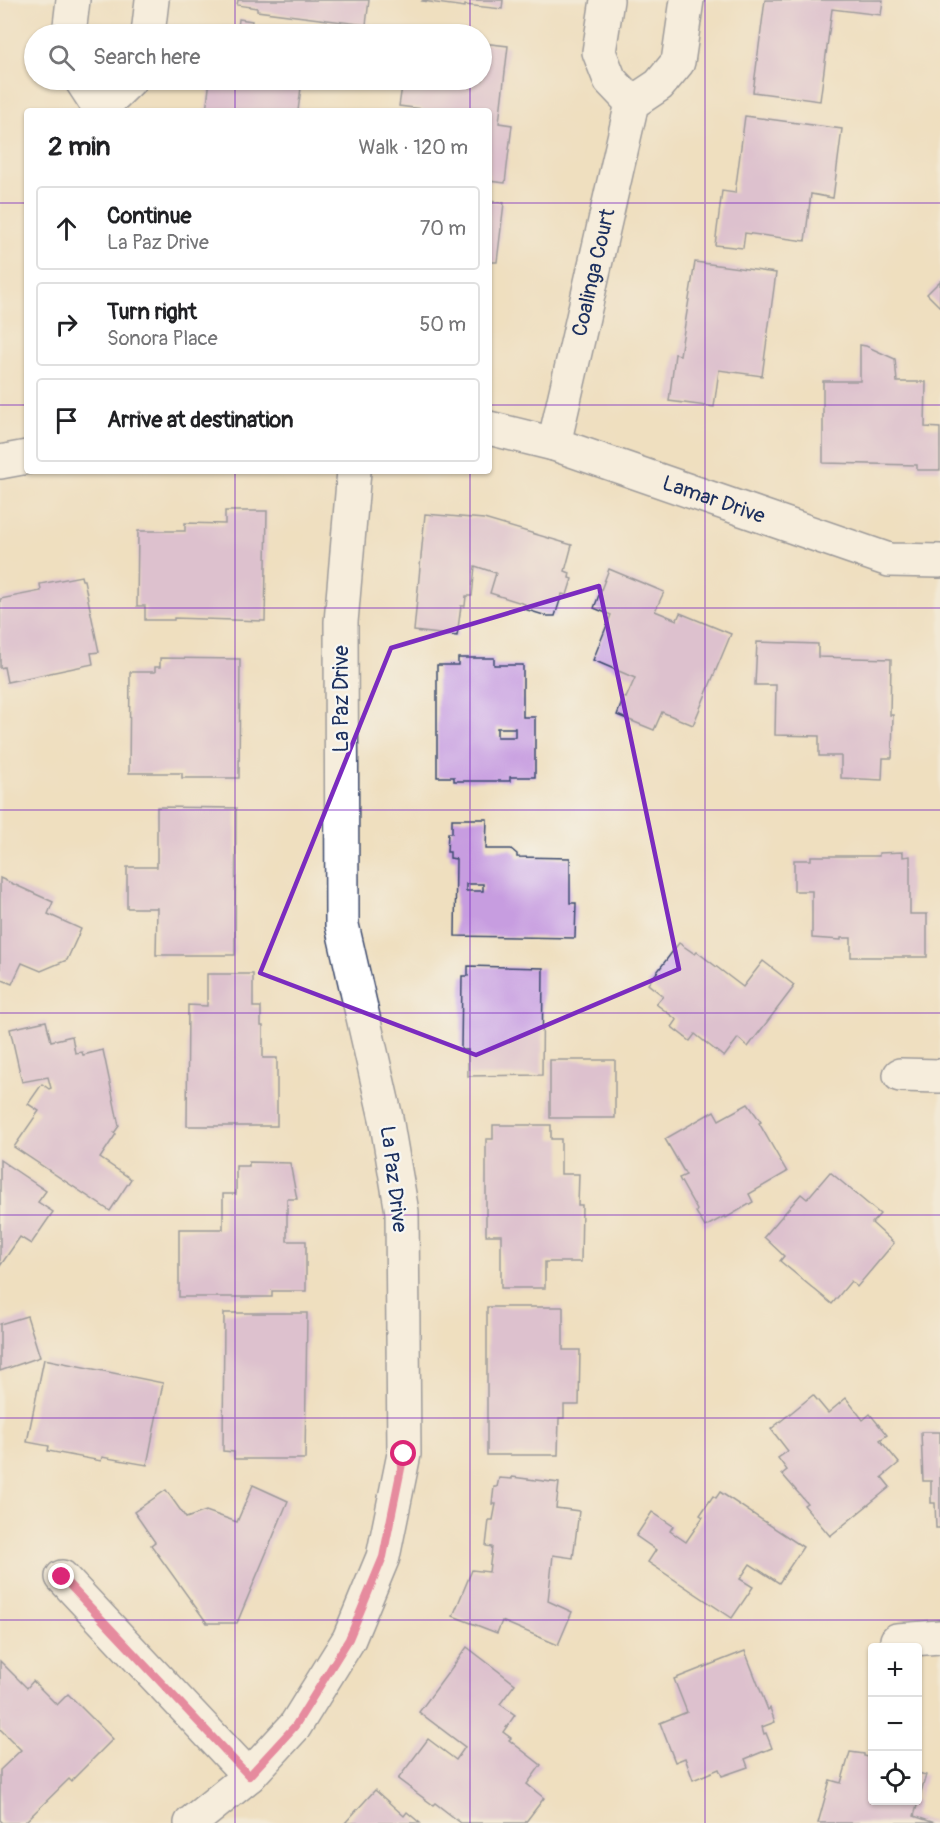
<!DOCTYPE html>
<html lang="en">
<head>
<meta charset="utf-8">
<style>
	:root { --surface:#fff; --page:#f2f2f2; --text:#202124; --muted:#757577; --line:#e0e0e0 }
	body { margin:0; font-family:Pangolin,sans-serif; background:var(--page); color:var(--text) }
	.controls { position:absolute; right:18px; bottom:18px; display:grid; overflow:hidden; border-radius:6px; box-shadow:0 2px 4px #0004 }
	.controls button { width:54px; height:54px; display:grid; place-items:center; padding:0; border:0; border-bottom:2px solid var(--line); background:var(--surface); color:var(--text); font:30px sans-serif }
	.stop { position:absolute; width:18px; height:18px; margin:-14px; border:4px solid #db2777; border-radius:50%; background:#fff }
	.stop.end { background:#db2777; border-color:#fff; box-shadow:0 2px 6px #0008 }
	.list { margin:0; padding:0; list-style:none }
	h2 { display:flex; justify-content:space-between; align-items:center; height:78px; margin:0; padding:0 24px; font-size:26px }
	h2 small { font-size:20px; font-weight:400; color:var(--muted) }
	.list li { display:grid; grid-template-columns:39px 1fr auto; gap:18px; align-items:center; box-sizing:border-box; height:84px; margin:0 12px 12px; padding:0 12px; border:2px solid var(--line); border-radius:6px }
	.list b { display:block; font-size:22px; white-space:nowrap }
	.list p { margin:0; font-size:20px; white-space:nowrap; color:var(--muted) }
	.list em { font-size:20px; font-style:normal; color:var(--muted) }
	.icon { flex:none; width:33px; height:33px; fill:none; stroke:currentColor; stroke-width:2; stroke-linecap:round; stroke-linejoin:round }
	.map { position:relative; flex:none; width:940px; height:1823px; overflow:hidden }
	.search { position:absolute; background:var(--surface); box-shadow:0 2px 4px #0004; left:24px; top:24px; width:468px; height:66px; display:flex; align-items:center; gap:15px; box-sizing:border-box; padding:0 21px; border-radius:33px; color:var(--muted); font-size:22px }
	.panel { position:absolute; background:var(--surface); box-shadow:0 2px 4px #0004; left:24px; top:108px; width:468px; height:366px; border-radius:6px }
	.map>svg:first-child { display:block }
	.building { fill:#c79de0; fill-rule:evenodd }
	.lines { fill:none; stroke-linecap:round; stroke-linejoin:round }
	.minor-casing { stroke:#3b496d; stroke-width:36 }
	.minor { stroke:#fff; stroke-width:33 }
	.route { stroke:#db2777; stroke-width:8 }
	.marked { fill:none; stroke:#7b2cbf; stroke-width:4.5; stroke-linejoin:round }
	.grid { fill:none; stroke:#7b2cbf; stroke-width:1.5; stroke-opacity:0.55 }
	.labels { text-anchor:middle; stroke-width:4.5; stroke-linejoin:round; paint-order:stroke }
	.street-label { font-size:21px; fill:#1b2f5e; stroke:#f6f6f2 }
</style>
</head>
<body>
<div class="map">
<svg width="940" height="1823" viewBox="0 0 940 1823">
	<rect width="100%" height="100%" fill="#f6f6f2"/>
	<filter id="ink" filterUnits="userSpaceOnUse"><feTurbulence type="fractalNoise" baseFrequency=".0167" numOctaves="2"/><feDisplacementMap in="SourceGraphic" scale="12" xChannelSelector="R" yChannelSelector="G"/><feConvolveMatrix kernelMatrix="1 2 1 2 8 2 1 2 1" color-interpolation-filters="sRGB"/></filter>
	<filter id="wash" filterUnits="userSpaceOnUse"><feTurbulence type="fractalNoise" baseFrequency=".008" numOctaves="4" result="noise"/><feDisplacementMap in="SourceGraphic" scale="24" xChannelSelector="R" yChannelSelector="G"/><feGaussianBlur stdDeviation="1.35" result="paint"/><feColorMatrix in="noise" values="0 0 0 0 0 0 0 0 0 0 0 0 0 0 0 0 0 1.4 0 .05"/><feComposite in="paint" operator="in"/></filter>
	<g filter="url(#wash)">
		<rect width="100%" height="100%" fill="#efdfbf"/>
		<g id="blocks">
			<g class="building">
				<path d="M238 0H369L366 25 257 11V8L237 5Z"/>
				<path d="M423 0H503L502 9 465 5V7L422 1Z"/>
				<path d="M765 0H883L881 15 832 9 820 101 753 92Z"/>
				<path d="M239 19 252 21 251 30 274 33V34H220L221 26 238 28Z"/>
				<path d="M482 43 508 46 499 123 512 125 505 183 489 181V111H422V109L399 106 403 80H482Z"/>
				<path d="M210 80H302L298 111H206Z"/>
				<path d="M745 116 842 129 833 198 811 194 805 241 745 233 743 248 715 245 722 191 735 193Z"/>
				<path d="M489 201 504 203 497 262H489Z"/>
				<path d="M695 262 776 273 762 376 719 370 714 407 669 401 675 354 680 355Z"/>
				<path d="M940 281V307L927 294Z"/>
				<path d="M860 345 866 346 895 359 897 382H926L925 427 940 428V470H917V465L823 463V381H860Z"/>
				<path d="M225 511H267L265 621 174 618V620H145V606H137L138 531H185V523L225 524Z"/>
				<path d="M425 514 484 519 572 545 565 571 570 573 569 578 572 579 567 595 562 594 555 616H547L524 609 525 604 490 593 496 573 475 566 472 596H466L465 606H461L457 636 414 631Z"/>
				<path d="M609 569 664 592 655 611 677 620 680 613 731 634 693 725 662 712 654 730 617 715 624 697 626 698 635 678 593 660 611 615 594 608Z"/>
				<path d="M81 576 82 580H84L99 652 91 653 93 664 7 682 4 667 0 668V599L41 591 40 584Z"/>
				<path d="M757 642 818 644V657L891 659 890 715H893L892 758H883L882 780 841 778V756H819V736L775 735 776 685H755Z"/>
				<path d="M160 658 240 659 239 778H182V773H129L130 672H155V667H160Z"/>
				<path d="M458 658H494V665H523V717H535V777H510V781H454V777H437V665H458ZM497 728H515V737H497Z"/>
				<path d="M157 807 236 808 235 955H156L157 908H127V867H157Z"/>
				<path d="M452 819H487L486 849H511L517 854V857L570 858V903H576L575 938 455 936 456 859 450 858V852H447L448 833H452ZM466 884H483V891H466Z"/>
				<path d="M903 852V857L910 856V914H927V957H851V938H841V940L812 938V891H794V860H811V856H879V853Z"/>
				<path d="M0 878 53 902 48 914 81 929 67 960 41 971 22 963 12 984 0 979Z"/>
				<path d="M679 943 695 954 697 952 743 987 763 961 794 985 792 987 793 988 748 1047 738 1038 724 1057 695 1034 690 1041 672 1027 677 1020 656 1004 663 996 648 984Z"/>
				<path d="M468 966 543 968 542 1075 468 1076V1050H461L462 976H468Z"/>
				<path d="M207 974H253V1007H261V1026H263V1058H277V1126H187L188 1005 207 1006Z"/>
				<path d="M46 1021 51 1041 72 1036 75 1053 82 1052 83 1055 103 1050 119 1126 114 1133 116 1134 100 1158 131 1179 110 1211 14 1147 39 1111 28 1104 42 1084 49 1089 51 1088 48 1077 22 1082 10 1029Z"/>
				<rect x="550" y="1060" width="65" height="58"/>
				<path d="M748 1104 761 1122 759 1123 787 1172 749 1194 753 1202 726 1218 725 1216 705 1227 696 1212 697 1210 679 1178 686 1175 665 1139 714 1111 719 1120Z"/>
				<path d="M493 1125H551V1139H561V1174H579L578 1205H582L581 1262H545V1288H501V1235H486V1139H493Z"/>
				<path d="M0 1160 46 1191 38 1202 53 1212 31 1244 20 1237 0 1266Z"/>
				<path d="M249 1162 290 1163 297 1199H287V1241H306V1291H272V1297H179V1229H223V1194H236V1166H249Z"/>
				<path d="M830 1172 880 1214 872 1223 894 1243 857 1287 851 1281 832 1304 780 1261 784 1256 764 1237 801 1194 807 1199Z"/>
				<path d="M487 1307H563V1350H580L579 1405H564V1418H559L558 1455H487Z"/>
				<path d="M224 1313H307L305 1459H234V1452L223 1451Z"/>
				<path d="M27 1316 40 1357 0 1371V1324Z"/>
				<path d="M44 1359 163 1383 147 1465 102 1457 101 1461 48 1451 49 1446 27 1442Z"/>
				<path d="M813 1395 828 1413 846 1398 863 1420 870 1414 887 1435 880 1440 899 1463 882 1477 890 1487 830 1536 804 1505 807 1503 782 1474 787 1470 778 1458 788 1451 771 1429Z"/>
				<path d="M921 1432H940V1528H936L935 1503H931V1481H923Z"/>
				<path d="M512 1477 559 1483 556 1508 579 1511 573 1558 553 1555 548 1601 572 1612 558 1645 502 1621 497 1633 453 1616 472 1570 489 1572 492 1547 486 1546 489 1520H493L496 1504H492L494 1487H497L499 1478 512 1479Z"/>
				<path d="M253 1485 288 1501 237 1623H207L151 1545 155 1542 134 1512 166 1490 186 1518 206 1511 237 1522Z"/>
				<path d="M720 1492 803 1547 779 1583 750 1564 740 1579 753 1587 732 1618 648 1562 656 1550 636 1536 652 1512 673 1526 670 1531 686 1542 703 1517 700 1515 713 1496 716 1498Z"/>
				<path d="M467 1647 515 1684 500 1704 515 1715 503 1732 511 1738 509 1740 541 1765 527 1784 544 1798 525 1823H461L435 1803 433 1805 398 1779 428 1739 456 1760 465 1747 419 1712Z"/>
				<path d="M745 1651 768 1710 770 1708 775 1722 762 1727 764 1734 766 1733 772 1748 745 1759 748 1767 722 1776 719 1769 693 1780 685 1758 675 1762 660 1723 687 1712 674 1679Z"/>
				<path d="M0 1661 27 1688 33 1681 57 1705 68 1694 113 1739 71 1781 69 1779 24 1823H3L0 1820V1770L21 1750 0 1729Z"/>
				<path d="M850 1752 864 1754V1756L868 1757V1756L872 1757V1800H918V1773L926 1775 914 1816 935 1823H818L830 1780 841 1783Z"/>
				<path d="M375 1790 404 1816 407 1812 420 1823H345Z"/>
			</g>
		</g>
	</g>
	<g filter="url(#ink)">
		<use href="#blocks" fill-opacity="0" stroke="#3b496d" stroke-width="1.5"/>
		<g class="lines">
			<defs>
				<g id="minor">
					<path d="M607 0 599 52 610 80 632 103"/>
					<path d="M69 34 73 0"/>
					<path d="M148 34 152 0"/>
					<path d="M81 80 100 109 130 80"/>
					<path id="s1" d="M489 428 554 444 889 560 940 561"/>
					<path id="s2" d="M554 444 632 103 659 85 678 62 687 0"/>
					<path d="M0 462 27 457"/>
					<path d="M900 1075 940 1076"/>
					<path d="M62 1577 249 1776"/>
					<path d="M897 1640 940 1637"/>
					<path d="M191 1823 249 1776 295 1726 349 1639 383 1557 404 1454 402 1212 386 1118 342 925 341 622 354 471"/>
				</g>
			</defs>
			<use href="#minor" class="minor-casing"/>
			<use href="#minor" class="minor"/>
		</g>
	</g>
	<g class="lines" filter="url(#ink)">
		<path class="route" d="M62 1577 249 1776 295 1726 349 1639 383 1557 404 1454"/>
	</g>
	<path d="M0 0H940V1823H0ZM599 586 679 969 476 1055 260 973 391 648Z" fill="#efdfbf" fill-opacity=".55" fill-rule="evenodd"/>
	<path class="marked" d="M599 586 679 969 476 1055 260 973 391 648Z"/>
	<path class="grid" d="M235 0V34M470 0V34M705 0V1823M235 80V111M470 80V111M0 203H27M489 203H940M0 405H27M489 405H940M235 471V1823M470 471V1823M0 608H940M0 810H940M0 1013H940M0 1215H940M0 1418H940M0 1620H940"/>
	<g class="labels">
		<g class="street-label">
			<text dy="7" stroke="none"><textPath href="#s2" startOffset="176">Coalinga Court</textPath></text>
			<text dy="7" stroke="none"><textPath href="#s1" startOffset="236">Lamar Drive</textPath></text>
			<text transform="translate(341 699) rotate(-90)" y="7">La Paz Drive</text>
			<text transform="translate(394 1179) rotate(83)" y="7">La Paz Drive</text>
		</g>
	</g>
</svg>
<div class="controls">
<button>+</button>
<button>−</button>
<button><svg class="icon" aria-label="locate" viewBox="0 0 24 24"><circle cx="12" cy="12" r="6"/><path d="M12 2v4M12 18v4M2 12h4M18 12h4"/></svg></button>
</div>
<div class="stop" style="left:404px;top:1454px"></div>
<div class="stop end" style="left:62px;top:1577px"></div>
<div class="search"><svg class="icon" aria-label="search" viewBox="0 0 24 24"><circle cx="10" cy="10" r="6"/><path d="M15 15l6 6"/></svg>Search here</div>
<section class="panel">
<h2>2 min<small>Walk · 120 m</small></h2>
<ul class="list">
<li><svg class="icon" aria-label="ahead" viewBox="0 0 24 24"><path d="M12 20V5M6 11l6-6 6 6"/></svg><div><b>Continue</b><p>La Paz Drive</p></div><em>70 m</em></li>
<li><svg class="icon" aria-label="right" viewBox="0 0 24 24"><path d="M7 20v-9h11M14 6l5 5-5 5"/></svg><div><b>Turn right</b><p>Sonora Place</p></div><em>50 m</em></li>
<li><svg class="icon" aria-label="arrive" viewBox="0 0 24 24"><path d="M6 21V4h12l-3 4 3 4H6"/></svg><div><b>Arrive at destination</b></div></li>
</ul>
</section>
</div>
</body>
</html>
